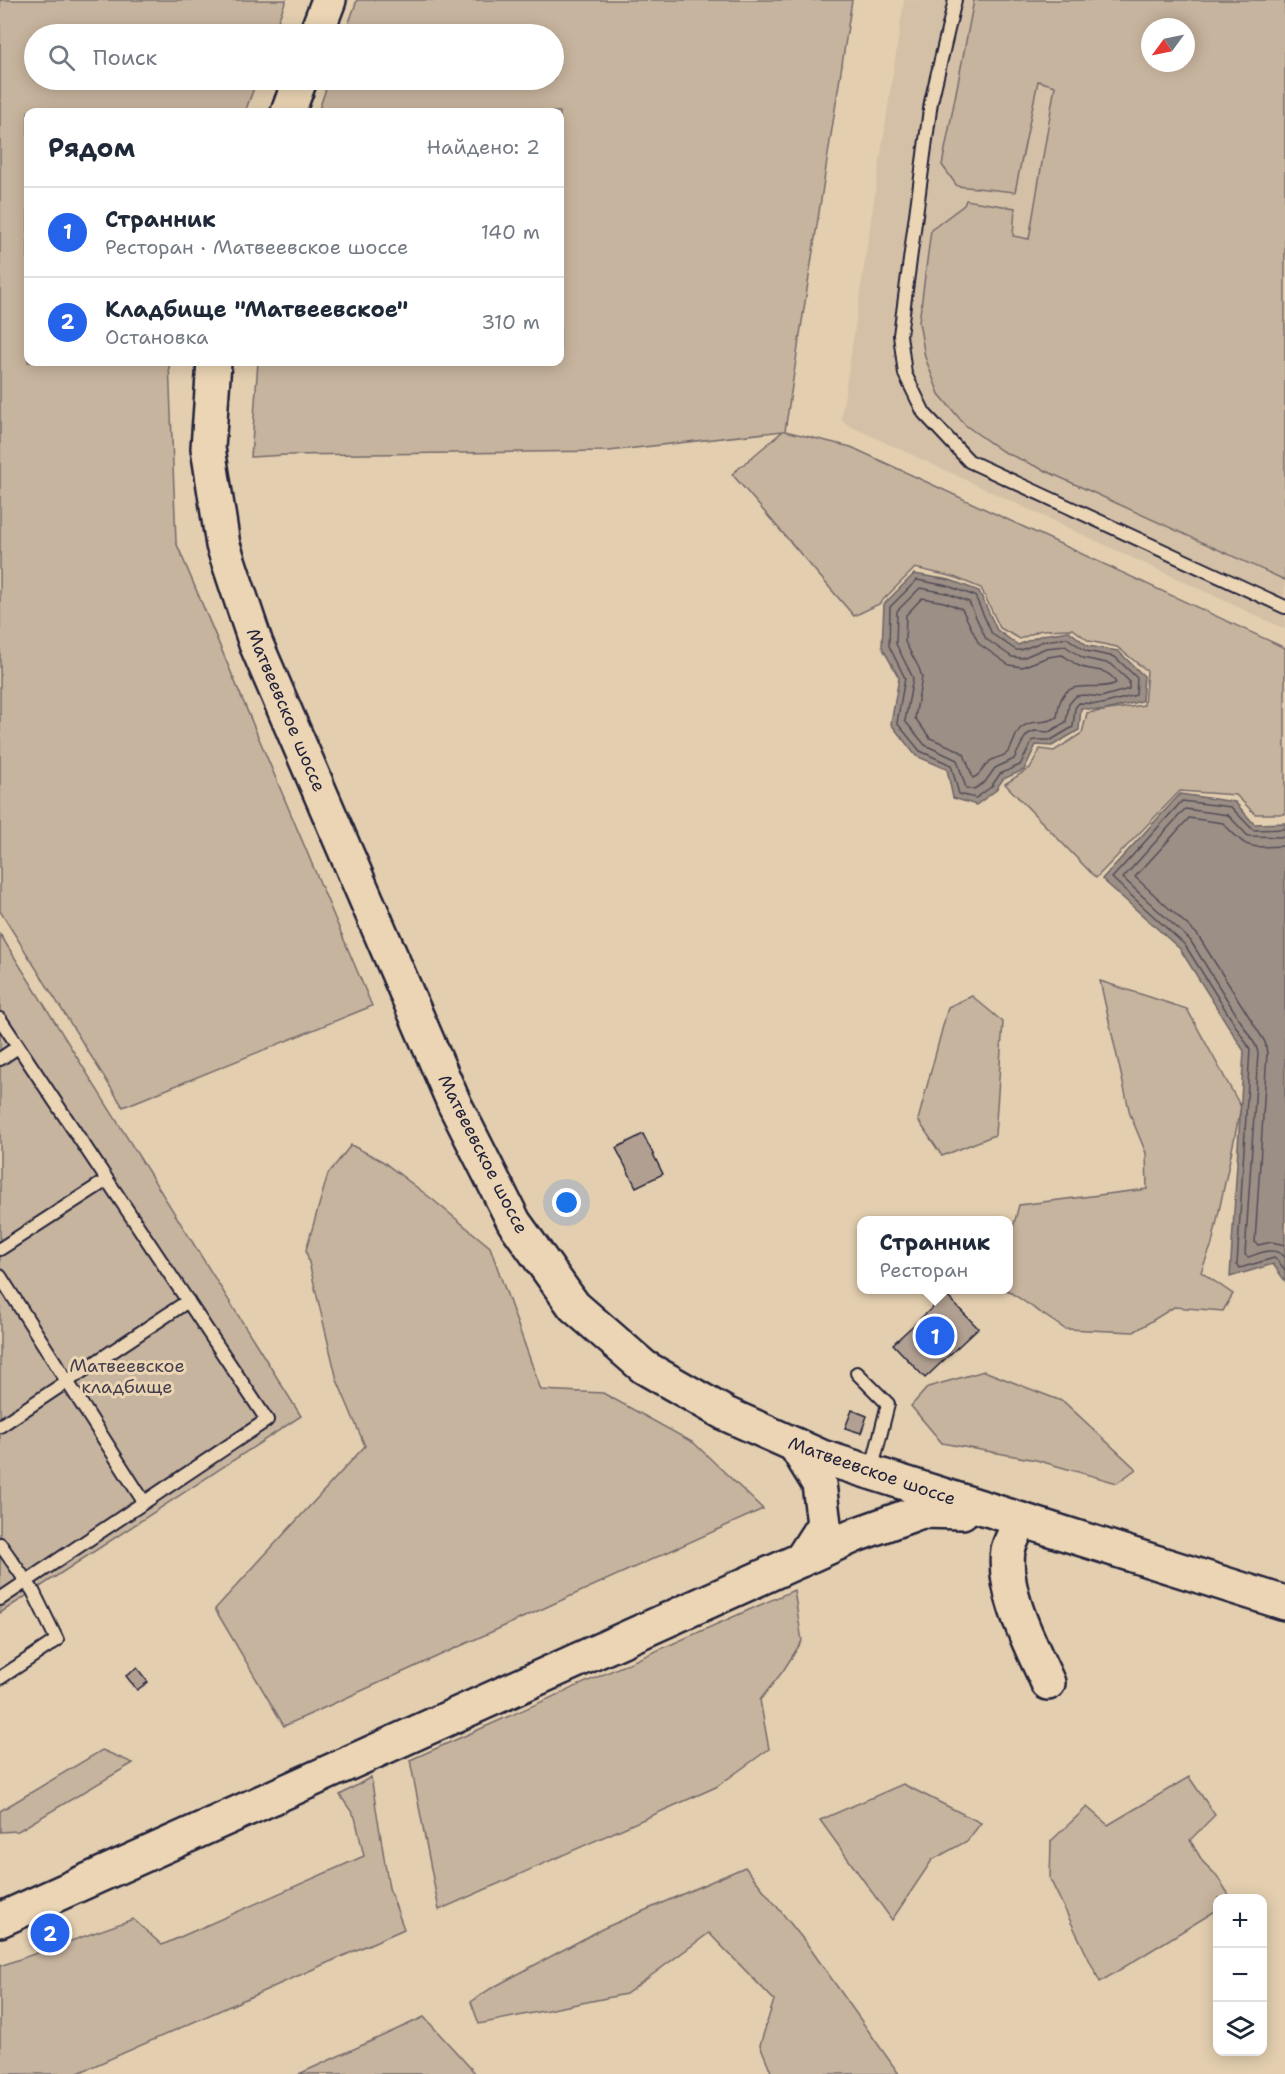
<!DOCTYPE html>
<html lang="ru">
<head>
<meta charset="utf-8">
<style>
	:root { --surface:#fff; --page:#f6f6f7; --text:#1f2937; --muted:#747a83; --line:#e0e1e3; --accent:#2563eb }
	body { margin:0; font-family:"Shantell Sans",sans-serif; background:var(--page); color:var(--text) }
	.controls { position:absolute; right:18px; bottom:18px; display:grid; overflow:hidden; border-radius:12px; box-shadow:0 3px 15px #0003 }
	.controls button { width:54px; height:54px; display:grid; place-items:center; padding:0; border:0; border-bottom:2px solid var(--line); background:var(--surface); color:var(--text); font:30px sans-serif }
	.compass { position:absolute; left:1141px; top:18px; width:54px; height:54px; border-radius:50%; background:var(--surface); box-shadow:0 3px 15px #0003; rotate:237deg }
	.you { position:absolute; left:567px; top:1203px; width:21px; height:21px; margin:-15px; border:4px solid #fff; border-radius:50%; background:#1a73e8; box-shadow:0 0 0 9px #1a73e833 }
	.badge { display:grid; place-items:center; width:39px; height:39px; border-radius:50%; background:var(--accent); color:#fff; font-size:20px; font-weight:700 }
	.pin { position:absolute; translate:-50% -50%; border:3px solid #fff; box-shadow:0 2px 6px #0006 }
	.popup { position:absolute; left:857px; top:1216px; width:156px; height:78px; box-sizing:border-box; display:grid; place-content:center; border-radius:12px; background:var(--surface); filter:drop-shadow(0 2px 4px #0005); font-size:20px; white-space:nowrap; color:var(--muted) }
	.popup b { font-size:22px; color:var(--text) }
	.popup::after { content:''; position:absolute; left:50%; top:100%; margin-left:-12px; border:12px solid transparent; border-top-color:var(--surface) }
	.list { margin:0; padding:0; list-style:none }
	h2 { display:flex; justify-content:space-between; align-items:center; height:78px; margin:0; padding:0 24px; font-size:26px }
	h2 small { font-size:20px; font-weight:400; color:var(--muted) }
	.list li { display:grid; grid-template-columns:39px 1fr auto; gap:18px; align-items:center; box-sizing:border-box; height:90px; padding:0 24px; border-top:2px solid var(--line) }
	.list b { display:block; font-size:22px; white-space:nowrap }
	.list p { margin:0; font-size:20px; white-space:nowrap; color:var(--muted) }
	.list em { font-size:20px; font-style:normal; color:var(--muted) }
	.icon { flex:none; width:33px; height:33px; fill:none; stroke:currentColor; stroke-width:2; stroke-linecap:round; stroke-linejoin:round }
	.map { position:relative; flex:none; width:1285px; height:2074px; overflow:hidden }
	.search { position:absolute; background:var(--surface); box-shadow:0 3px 15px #0003; left:24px; top:24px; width:540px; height:66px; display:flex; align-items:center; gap:15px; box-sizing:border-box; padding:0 21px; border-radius:33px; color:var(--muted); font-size:22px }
	.panel { position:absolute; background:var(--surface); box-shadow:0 3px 15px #0003; left:24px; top:108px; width:540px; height:258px; border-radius:12px }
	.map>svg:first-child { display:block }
	.built { fill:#d4c0a6; fill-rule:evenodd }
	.green { fill:#c7b49e; stroke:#746b6c; stroke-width:1.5; fill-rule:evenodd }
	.water { fill:#9c8f85; stroke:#6b6367; stroke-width:1.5 }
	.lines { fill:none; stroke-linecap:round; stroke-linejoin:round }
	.shore { stroke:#534e59; stroke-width:1.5 }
	.building { fill:#b1a091; stroke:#22223b; stroke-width:1.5 }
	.lane-casing { stroke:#22223b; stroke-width:16 }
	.secondary-casing { stroke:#22223b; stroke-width:38 }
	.lane { stroke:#ebd5b4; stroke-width:12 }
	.secondary { stroke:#ebd5b4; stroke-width:33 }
	.labels { text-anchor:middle; stroke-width:6; stroke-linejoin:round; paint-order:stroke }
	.street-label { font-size:18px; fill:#22223b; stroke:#ebd5b4 }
	.park-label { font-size:18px; fill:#433f4f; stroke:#ebd5b4 }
</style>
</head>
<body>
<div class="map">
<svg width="1285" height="2074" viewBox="0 0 1285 2074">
	<rect width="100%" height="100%" fill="#e3ceaf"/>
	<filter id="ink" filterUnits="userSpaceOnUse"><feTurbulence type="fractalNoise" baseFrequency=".0167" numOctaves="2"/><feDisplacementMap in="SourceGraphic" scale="12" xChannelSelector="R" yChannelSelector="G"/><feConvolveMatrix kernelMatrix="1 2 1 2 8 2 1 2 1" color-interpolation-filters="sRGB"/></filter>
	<g filter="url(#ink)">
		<path class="built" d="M904 0H1285V629L848 425 841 420ZM1150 27H1186V63H1150Z"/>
		<g class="green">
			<path d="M0 0H286L273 34H34V80H257L245 112H28V362H169L176 542 372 1006 123 1107 0 911Z"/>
			<path d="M357 0H852L785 431 851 447 1285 648V814H1255L1236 795 1180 791 1096 878 1005 784 1030 768 1040 749 1054 751 1082 733 1087 713 1144 705 1147 671 1117 647 1089 641 1073 629 1041 630 1020 639 1000 628 981 588 954 577 915 568 879 604 854 616 732 474 783 431 609 451 286 455 251 457 258 362H560V112H318L329 80H554V34H345Z"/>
			<path d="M974 0H1285V580L1002 451 965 425 939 394 925 357 919 322 931 230 964 205 966 200 1015 208 1013 236 1029 239 1055 86 1038 81 1015 192 957 186 942 165ZM1150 27H1186V63H1150Z"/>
			<path d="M0 934 301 1416 0 1613Z"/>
			<path d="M1100 981 1187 1009 1241 1107 1212 1244 1201 1272 1233 1294 1223 1311 1174 1307 1134 1332 1065 1329 1007 1290 1009 1243 1019 1205 1147 1189 1146 1153 1130 1114Z"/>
			<path d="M972 996 1003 1022 995 1135 942 1156 918 1120 948 1007Z"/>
			<path d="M351 1145 382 1161 432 1199 490 1247 541 1390 603 1393 694 1443 763 1509 284 1726 215 1609 365 1446 337 1380 306 1250 328 1174Z"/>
			<path d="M984 1371 1064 1402 1136 1469 1117 1483 1036 1460 942 1443 911 1406 928 1387Z"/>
			<path d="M794 1590 802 1641 783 1671 760 1700 769 1749 716 1787 439 1910 410 1760Z"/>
			<path d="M102 1750 133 1763 18 1831 0 1832V1811Z"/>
			<path d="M371 1777 389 1888 404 1929 76 2074H0V1966L133 1919 162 1945 364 1856 355 1817 340 1795Z"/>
			<path d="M1189 1777 1215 1815 1190 1840 1203 1862 1217 1876 1231 1898H1218L1217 1910 1100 1982 1050 1879 1051 1841 1087 1807 1108 1825Z"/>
			<path d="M903 1784 981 1823 967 1841 932 1860 892 1920 820 1820Z"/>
			<path d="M745 1867 807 1944 899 2074H772L760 2045 774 2000 709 1933 626 1994 479 2024 471 2002 490 1989 602 1929Z"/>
			<path d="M424 2017 476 2074H299Z"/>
		</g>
		<g class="water">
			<path d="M914 574 950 580 979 591 997 630 1018 645 1042 635 1069 631 1088 646 1118 651 1144 676 1142 701 1102 711 1081 708 1079 730 1052 746 1036 745 1024 770 1003 779 995 791 976 805 953 798 947 769 916 756 891 724 899 678 882 647 884 604Z"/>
			<path d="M1180 794 1235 802 1254 824 1285 823V1281L1273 1264 1230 1277 1244 1051 1180 949 1102 879Z"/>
		</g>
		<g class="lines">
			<g class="shore">
				<path d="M917 580 948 586 975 596 992 634 1016 650H1021L1044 641 1067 638 1086 651 1115 657 1137 678 1136 695 1102 704 1079 703 1075 708 1073 727 1051 740H1033L1020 765 1000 774 991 787 976 798 959 794 951 765 920 751 897 723 905 678 889 646 890 607Z"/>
				<path d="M920 588 946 593 969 602 986 639 1012 657 1022 658 1046 648 1065 646 1083 658 1111 664 1129 681V689L1101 697 1084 695 1076 696 1069 704 1066 722 1049 732 1035 731 1028 734 1024 739 1014 759 995 768 985 782 974 789 966 788 957 760 925 745 905 721 913 678 896 644 897 611Z"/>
				<path d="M922 598 944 602 962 609 979 644 1009 665 1022 667 1048 657 1062 655C1068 658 1073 663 1079 666 1092 672 1109 667 1116 683 1098 693 1068 676 1060 702 1058 707 1058 712 1057 717 1043 726 1033 718 1021 728 1014 734 1014 746 1007 753 1003 757 995 757 990 761 983 767 981 775 973 778L964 754 956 749 930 738 915 718 922 677 919 668 905 642 906 615Z"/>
				<path d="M1285 829 1253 830 1231 807 1182 801 1112 878 1185 945 1250 1049 1237 1265 1240 1268 1274 1258 1278 1261 1285 1270"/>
				<path d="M1285 837 1248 836 1228 815 1185 809 1123 878 1190 940 1256 1046 1258 1053 1245 1255 1248 1257C1261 1253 1274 1246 1285 1257"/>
				<path d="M1285 846C1247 847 1249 851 1223 823L1189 818 1135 877 1197 934 1265 1042 1267 1053 1255 1242 1258 1245 1272 1242 1285 1245"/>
			</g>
		</g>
		<g class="building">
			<path d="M643 1134 663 1174 636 1187 616 1148Z"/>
			<path d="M946 1295 978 1328 925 1378 893 1344Z"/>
			<path d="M852 1410 867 1416 861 1433 845 1428Z"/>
			<path d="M137 1668 148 1682 137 1690 126 1676Z"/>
		</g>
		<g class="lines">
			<defs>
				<g id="lane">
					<path d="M955 0 931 102 900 335 905 374 924 413 969 461 1285 607"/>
					<path d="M0 1019 267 1420 0 1599"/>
					<path d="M0 1059 18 1047"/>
					<path d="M0 1249 107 1180"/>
					<path d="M0 1276 144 1502"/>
					<path d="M857 1373 888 1404 871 1472"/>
					<path d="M0 1426 188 1301"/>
					<path d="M0 1544 33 1591 57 1640 0 1678"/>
				</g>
				<g id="secondary">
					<path d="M316 34 329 0"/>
					<path d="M288 112 300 80"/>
					<path d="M214 362 208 448 223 545 256 644 454 1103 514 1222 574 1306 644 1367 726 1414 822 1457 1285 1603"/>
					<path d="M795 1445 819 1484 824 1524 801 1560"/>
					<path d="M1021 1520C1017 1530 1010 1541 1008 1550 1002 1593 1031 1645 1048 1683"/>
					<path d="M0 1920 858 1534 922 1511 962 1512"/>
				</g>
			</defs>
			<use href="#lane" class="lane-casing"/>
			<use href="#secondary" class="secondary-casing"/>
			<use href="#lane" class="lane"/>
			<use href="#secondary" class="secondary"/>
		</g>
	</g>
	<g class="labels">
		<g class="street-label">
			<text transform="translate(286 710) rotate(67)" y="6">Матвеевское шоссе</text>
			<text transform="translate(483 1154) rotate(63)" y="6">Матвеевское шоссе</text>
			<text transform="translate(872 1471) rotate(19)" y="6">Матвеевское шоссе</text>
		</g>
		<g class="park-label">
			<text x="127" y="1372">Матвеевское<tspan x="127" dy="21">кладбище</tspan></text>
		</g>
	</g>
</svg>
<div class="controls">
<button>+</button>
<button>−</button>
<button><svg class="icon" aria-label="layers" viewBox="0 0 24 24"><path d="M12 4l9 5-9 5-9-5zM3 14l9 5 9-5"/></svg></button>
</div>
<svg class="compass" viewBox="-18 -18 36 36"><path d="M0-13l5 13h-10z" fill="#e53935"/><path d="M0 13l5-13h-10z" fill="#747a83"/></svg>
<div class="you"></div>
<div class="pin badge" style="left:935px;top:1336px">1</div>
<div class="popup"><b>Странник</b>Ресторан</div>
<div class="pin badge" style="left:50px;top:1933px">2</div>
<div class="search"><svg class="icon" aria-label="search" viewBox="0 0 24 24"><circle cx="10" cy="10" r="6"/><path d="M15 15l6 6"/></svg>Поиск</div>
<section class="panel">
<h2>Рядом<small>Найдено: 2</small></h2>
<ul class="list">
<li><span class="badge">1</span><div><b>Странник</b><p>Ресторан · Матвеевское шоссе</p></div><em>140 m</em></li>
<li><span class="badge">2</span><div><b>Кладбище &quot;Матвеевское&quot;</b><p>Остановка</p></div><em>310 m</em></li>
</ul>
</section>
</div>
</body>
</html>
